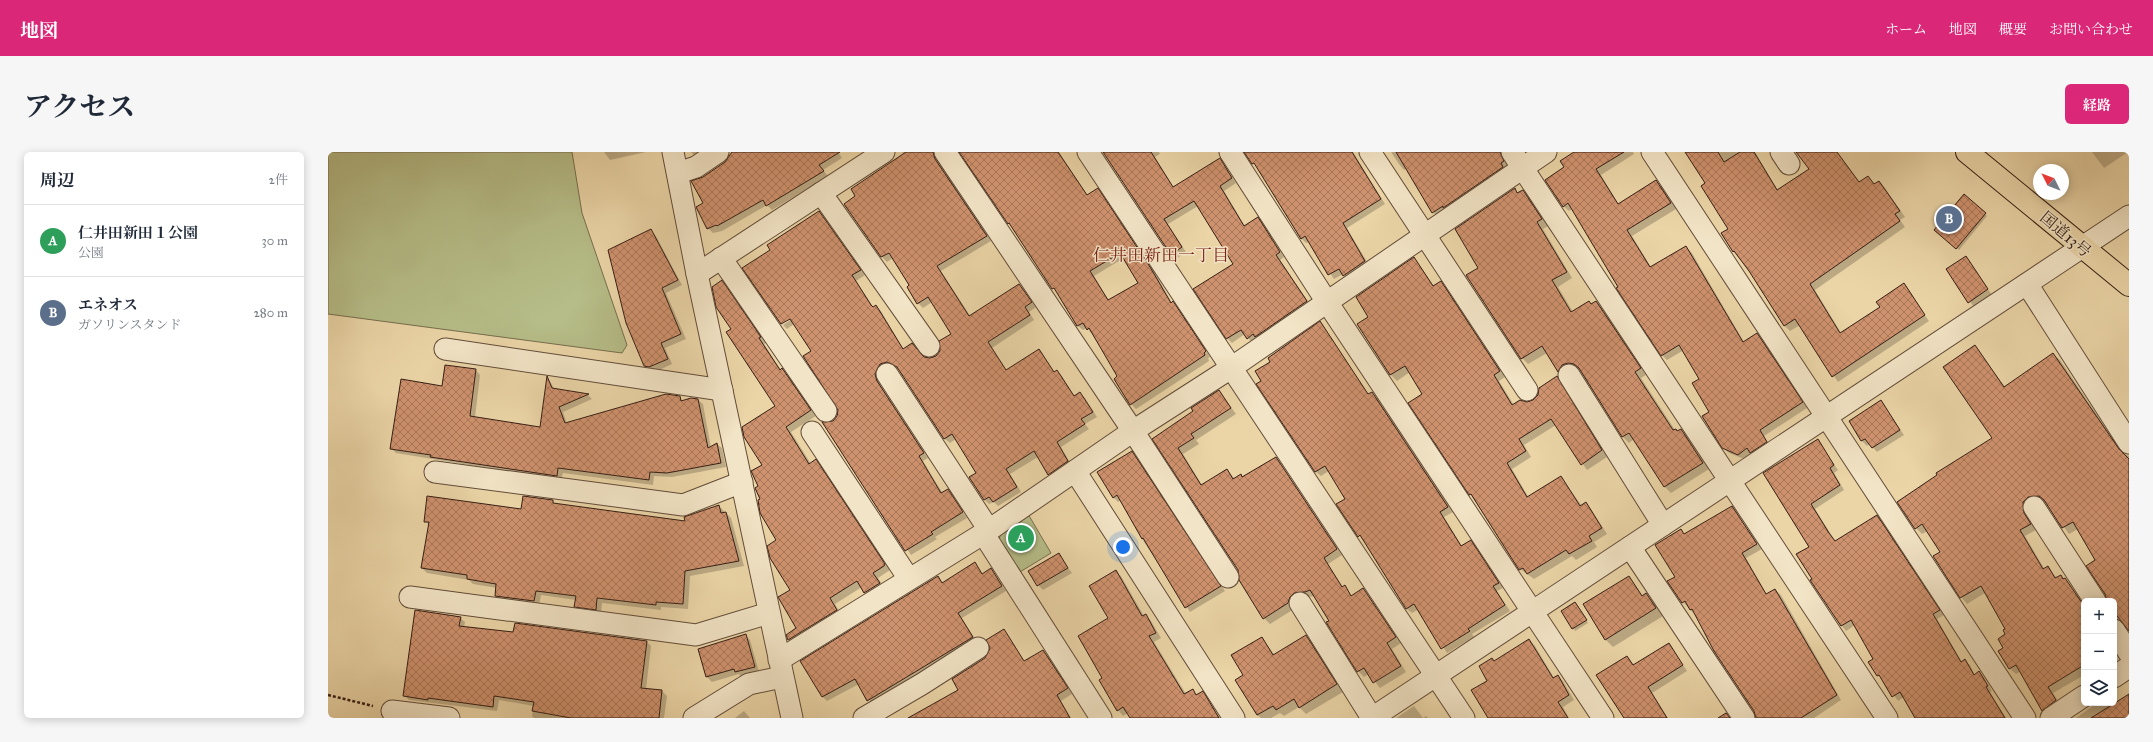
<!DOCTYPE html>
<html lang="ja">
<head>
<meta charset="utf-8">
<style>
	:root { --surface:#fff; --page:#f6f6f7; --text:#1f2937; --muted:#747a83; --line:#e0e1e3; --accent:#db2777 }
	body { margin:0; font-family:"IM FELL Great Primer","Noto Serif JP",serif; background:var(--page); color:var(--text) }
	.controls { position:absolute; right:12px; bottom:12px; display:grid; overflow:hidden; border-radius:6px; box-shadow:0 2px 10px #0003 }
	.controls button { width:36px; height:36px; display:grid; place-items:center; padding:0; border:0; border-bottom:1px solid var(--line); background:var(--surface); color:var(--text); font:20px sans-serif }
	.compass { position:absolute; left:1705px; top:12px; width:36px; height:36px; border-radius:50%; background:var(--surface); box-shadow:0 2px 10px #0003; rotate:312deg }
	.you { position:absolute; left:795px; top:395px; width:14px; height:14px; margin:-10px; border:3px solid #fff; border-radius:50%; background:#1a73e8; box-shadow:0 0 0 6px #1a73e833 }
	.badge { display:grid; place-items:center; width:26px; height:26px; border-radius:50%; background:var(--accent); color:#fff; font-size:13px; font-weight:700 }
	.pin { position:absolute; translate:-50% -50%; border:2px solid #fff; box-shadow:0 1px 4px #0006 }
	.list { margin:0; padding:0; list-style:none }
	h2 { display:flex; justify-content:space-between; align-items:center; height:52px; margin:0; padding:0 16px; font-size:17px }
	h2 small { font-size:13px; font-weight:400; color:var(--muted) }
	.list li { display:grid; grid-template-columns:26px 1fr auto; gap:12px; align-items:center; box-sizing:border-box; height:72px; padding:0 16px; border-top:1px solid var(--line) }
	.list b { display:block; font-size:15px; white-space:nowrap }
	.list p { margin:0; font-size:13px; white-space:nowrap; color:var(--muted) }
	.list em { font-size:13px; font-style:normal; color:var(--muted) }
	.icon { flex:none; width:22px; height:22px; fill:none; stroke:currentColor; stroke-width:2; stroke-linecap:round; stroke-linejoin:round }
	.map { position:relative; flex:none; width:1801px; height:566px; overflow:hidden; border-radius:6px }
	header { display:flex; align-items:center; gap:24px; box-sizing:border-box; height:56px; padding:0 20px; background:var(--accent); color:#fff }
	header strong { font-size:19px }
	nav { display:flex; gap:22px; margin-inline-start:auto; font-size:14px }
	.intro { display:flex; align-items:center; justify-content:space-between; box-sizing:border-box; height:96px; padding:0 24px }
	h1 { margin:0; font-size:28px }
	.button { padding:10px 18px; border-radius:6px; background:var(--accent); color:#fff; font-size:14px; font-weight:700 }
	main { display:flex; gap:24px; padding:0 24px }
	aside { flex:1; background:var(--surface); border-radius:6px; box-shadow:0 2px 10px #0003 }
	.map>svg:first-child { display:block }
	.green { fill:#b6bd88; stroke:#766e4e }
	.shadow { fill:#0003; fill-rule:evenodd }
	.building { fill:url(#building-cross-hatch); stroke:#351e14; fill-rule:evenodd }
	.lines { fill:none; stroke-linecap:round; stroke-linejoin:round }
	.minor-casing { stroke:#624c39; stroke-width:23 }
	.trunk-casing { stroke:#351e14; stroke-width:24 }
	.path { stroke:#351e14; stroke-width:2.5; stroke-dasharray:3 2; stroke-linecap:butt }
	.minor { stroke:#f2e4c6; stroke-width:21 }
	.trunk { stroke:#ebd5a7; stroke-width:22 }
	.labels { text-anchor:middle; stroke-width:3; stroke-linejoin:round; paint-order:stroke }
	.street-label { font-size:16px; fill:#351e14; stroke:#f2e4c6 }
	.neighbourhood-label { font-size:17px; fill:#7a1f14; stroke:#f2e4c6 }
</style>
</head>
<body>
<header>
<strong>地図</strong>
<nav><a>ホーム</a><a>地図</a><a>概要</a><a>お問い合わせ</a></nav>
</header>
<div class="intro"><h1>アクセス</h1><a class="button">経路</a></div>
<main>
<aside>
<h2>周辺<small>2件</small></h2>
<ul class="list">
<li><span class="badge" style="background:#2e9e5b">A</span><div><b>仁井田新田１公園</b><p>公園</p></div><em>30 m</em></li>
<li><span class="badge" style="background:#5c6f8a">B</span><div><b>エネオス</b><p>ガソリンスタンド</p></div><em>280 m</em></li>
</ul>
</aside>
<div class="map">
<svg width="1801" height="566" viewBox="0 0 1801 566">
	<defs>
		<pattern id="building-cross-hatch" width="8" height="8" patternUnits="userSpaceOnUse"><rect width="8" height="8" fill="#cf926e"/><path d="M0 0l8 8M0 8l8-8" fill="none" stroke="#a97759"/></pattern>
	</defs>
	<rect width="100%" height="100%" fill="#ebd5a7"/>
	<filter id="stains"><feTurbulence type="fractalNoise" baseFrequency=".005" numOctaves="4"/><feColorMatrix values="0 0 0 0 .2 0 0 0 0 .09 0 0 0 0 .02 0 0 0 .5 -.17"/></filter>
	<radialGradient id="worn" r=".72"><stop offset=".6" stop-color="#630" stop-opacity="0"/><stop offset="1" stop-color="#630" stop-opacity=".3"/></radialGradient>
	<g class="green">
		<path d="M0 0H244L254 61 299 193 294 201 0 162Z"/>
		<path d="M700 362 723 401 687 423 669 394 674 378Z"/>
	</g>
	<g class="shadow">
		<path d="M276 0H318L282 8Z"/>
		<path d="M363 0H382L370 7Z"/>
		<path d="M403 0H510L514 6 495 18 500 24 444 58 439 53 394 79 385 81 380 76 375 26 397 11 402 5Z"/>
		<path d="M574 0H611L612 12 663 89 613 119 643 165 691 133 708 155 701 160 706 168 664 196 679 219 711 198 727 221 729 219 734 224 747 245 752 242 757 246 769 265 757 272 761 277 733 295 744 314 725 327 710 305 682 322 693 340 670 354 666 350 661 352 657 348 649 321 628 287 622 291 617 287 572 218 564 214 551 228 553 234 600 306 595 309 615 342 620 339 639 366 607 385 609 387 583 403 496 271 506 270 510 264 511 257 484 199 466 172 459 177 455 173 467 165 443 98 491 60 537 123 528 129 546 156 548 155 553 159 576 198 602 207 608 205 624 182 604 150 595 156 590 151 580 135 583 134 565 106 559 110 554 105 517 53 576 3Z"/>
		<path d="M633 0H731L760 44 770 38 774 43 827 121 844 151 850 156 882 205 880 206 881 209 808 257 803 252 791 225 764 182 759 176 755 178 750 174 730 141 725 136ZM796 106 811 131 781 149 766 124Z"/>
		<path d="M777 0H831L832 2 827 5 846 36 891 7 908 31 896 39 917 74 929 66 934 71 956 105 952 108 983 154 924 191 917 182 904 191 899 186 906 113 870 54 840 72 858 100 848 107Z"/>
		<path d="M917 0H1025L1057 52 1019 76 1042 115 1021 129 1015 122 1006 127 981 90 978 91 973 86 930 16Z"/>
		<path d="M1063 0H1176L1181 15 1110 65 1105 60 1079 16 1076 18 1071 12Z"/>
		<path d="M1248 0H1305L1306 2 1273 23 1291 53 1328 30 1334 35 1348 57 1304 84 1323 115 1358 95 1364 101 1416 190 1429 183 1434 188 1479 256 1436 284 1443 295 1416 307 1401 301 1395 295 1382 260 1373 227 1356 198 1339 208 1334 203 1245 57 1241 59 1235 54 1237 16Z"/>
		<path d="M1365 0H1427L1450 38 1482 18 1474 0H1509L1532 31 1540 25 1547 33 1551 30 1557 36 1577 65 1572 68 1577 75 1487 138 1513 181 1553 155 1575 133 1601 169 1510 230 1472 173 1462 179 1457 174 1422 119 1406 100 1394 82 1401 77Z"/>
		<path d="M1764 0H1800L1776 16Z"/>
		<path d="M1186 37 1190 41 1194 39 1200 45 1220 74 1215 77 1244 126 1230 135 1245 160 1268 150 1274 156 1318 223 1313 226 1347 278 1350 280 1353 278 1359 284 1381 317 1343 341 1337 335 1306 287 1301 291 1295 285 1251 218 1248 217 1236 225 1219 201 1200 212 1194 206 1151 116Z"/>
		<path d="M1657 62 1659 64 1631 98 1609 80Z"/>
		<path d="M323 79 328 84 354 133 338 141 358 187 337 196 344 212 327 220 322 219 317 214Z"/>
		<path d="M1638 105 1664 143 1646 155 1619 117Z"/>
		<path d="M1086 106 1106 134 1113 130 1118 136 1177 225 1171 229 1186 253 1206 249 1229 226 1235 231 1279 305 1259 318 1228 273 1196 293 1203 305 1184 317 1201 346 1233 325 1254 354 1257 352 1263 357 1279 382 1266 390 1269 395 1248 408 1244 404 1206 427 1192 417 1142 342 1095 243 1082 220 1069 229 1063 223 1030 172 1042 165Z"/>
		<path d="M394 130 438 191 436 192 453 218 460 223 488 264 463 280 483 312 488 309 493 314 562 418 550 426 557 437 543 446 534 435 507 452 514 464 466 493 461 488 460 483 470 477 463 438 450 389 433 348 431 334 448 254 404 177Z"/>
		<path d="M992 171 1041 243 1044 241 1049 246 1125 360 1116 365 1134 394 1142 389 1147 394 1175 436 1169 439 1182 459 1144 482 1146 485 1119 501 1091 457 1084 461 1079 457 1036 388 1031 384 1018 347 1001 319 993 324 988 320 930 232 934 229 943 210Z"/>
		<path d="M1647 194 1677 235 1725 202 1732 208 1794 300 1801 304V477L1797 473 1792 472 1786 474V449H1780L1760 414 1769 409 1750 377 1741 382 1718 350 1712 349 1700 362 1708 378 1697 384 1717 418 1720 416 1729 426 1733 424 1737 427 1756 452V523L1725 541 1732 552 1718 560 1712 553 1693 519 1688 522 1681 516 1677 496 1678 477 1657 441 1639 452 1633 445 1614 400 1600 379 1594 382 1588 376 1666 286Z"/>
		<path d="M148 218 152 223 147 266 213 276 220 226 227 238 260 243 264 247 235 260 239 272 351 245 355 249 370 248 375 252 383 296 389 292 394 296 398 315 344 325 326 324 325 333 235 321 233 328 68 301 63 296 115 235Z"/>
		<path d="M891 239 908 262 868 288 871 292 855 302 874 333 899 318 907 327 913 323 915 326 948 306 1014 403 1000 412 1015 435H1017L1024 444 1035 438 1073 491 1064 497 1078 520 1052 536 1041 522 1036 525 1030 519 987 444 972 446 966 457 942 472 936 466 911 418 826 287 867 259Z"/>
		<path d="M1553 250 1576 283 1549 300 1542 292 1539 294 1534 289 1522 270Z"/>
		<path d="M1489 288 1510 318 1506 321 1516 338 1487 357 1506 387 1508 390 1549 364 1553 369 1616 463 1609 467 1634 510 1637 509 1642 513 1647 523 1651 521 1656 525 1664 539 1662 540 1678 566H1588L1576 545 1570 549 1555 528 1550 523 1546 507 1527 473 1518 479 1514 474 1483 428 1485 427 1482 395 1436 322Z"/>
		<path d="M804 300 897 439 862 460 814 387 793 348 790 350 785 345Z"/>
		<path d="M225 349 228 353 358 370 391 354 403 366 416 414 362 424 360 457 333 455V458L274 451 273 462 253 460 247 454 248 448 213 443 211 454 173 449 168 444 169 436 145 432 141 428 99 421 94 416 101 373 97 369 194 359Z"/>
		<path d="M1404 356 1434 397 1418 406 1439 443 1447 438 1453 443 1513 548 1486 566H1429L1427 559 1367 463 1355 450 1349 425 1353 378 1357 383Z"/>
		<path d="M730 402 744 421 715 438 710 433Z"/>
		<path d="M647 411 655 422 663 417 678 439 634 466 649 491 545 553 531 532 499 549 494 544 610 425 615 431Z"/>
		<path d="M787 419 793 424 816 464 817 463 823 469 833 486 826 490 858 542 864 538 870 544 874 541 892 566H803L800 561 795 564 790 558 776 526Z"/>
		<path d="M1301 425 1315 444 1318 442 1325 450 1335 464 1285 495 1278 488 1256 452Z"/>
		<path d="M1247 451 1260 471 1247 479 1234 459Z"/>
		<path d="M132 466 137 470 136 476 186 482 319 490 323 494 318 537 334 539 339 544 336 566H206L204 564 206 554 171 548 169 559 81 548 76 543Z"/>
		<path d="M675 478 697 510 715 499 721 505 744 542 733 549 743 566H581L631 538 658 507Z"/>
		<path d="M417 483 422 488 431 520 413 525 411 522 384 530 379 525Z"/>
		<path d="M978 484 985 491 1015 540 978 562 971 555 956 564 952 561 943 566H933L929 563 916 523 933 486 947 503Z"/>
		<path d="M1201 488 1207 494 1226 526 1229 524 1235 529 1246 548 1235 555 1241 566H1161V529L1166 510Z"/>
		<path d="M1341 492 1359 519 1324 541 1340 566H1297L1299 505 1306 513Z"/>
		<path d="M1801 543V566H1748L1769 551 1780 553 1786 551 1787 548 1789 551Z"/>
		<path d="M1086 554 1095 566 1098 564 1100 566H1068Z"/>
		<path d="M416 559 422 566H407Z"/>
	</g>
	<g class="building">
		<path d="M404 0H512L491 13 496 19 438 54 435 48 389 74 388 73 379 77 368 55 375 51 363 29 375 25 397 10Z"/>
		<path d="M578 0H605L607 7 659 84 609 114 641 164 691 132 704 150 697 155 702 163 660 190 678 218 711 197 726 220 729 218 746 244 752 240 765 260 753 267 757 272 729 290 740 309 720 323 706 299 678 317 689 335 665 350 661 345 656 348 641 325 648 321 624 282 616 287 569 215 559 210 552 212 547 222 549 229 596 301 591 304 613 341 620 337 635 360 603 380 605 382 577 399 494 270 505 269 509 264 510 258 475 204 483 199 462 167 453 172 414 116 442 98 439 93 491 59 533 118 524 123 543 153 545 155 548 153 575 197 584 191 596 205 602 206 608 204 612 199 611 189 623 182 600 145 589 152 579 135 581 133 561 101 553 105 516 52 527 44 523 37Z"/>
		<path d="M631 0H730L759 43 770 36 822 115 843 151 845 149 878 199 876 201 877 203 802 253 786 227 789 224 761 176 759 178 755 171 749 174 726 136 724 137 681 71 680 72ZM792 101 810 131 780 148 762 119Z"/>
		<path d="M775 0H823L845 35 892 6 904 26 892 34 916 74 930 65 952 100 948 103 979 149 927 185 925 182 919 187 913 178 898 187 865 137 905 112 866 49 836 67 854 95 843 103Z"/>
		<path d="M916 0H1024L1053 47 1015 71 1037 109 1015 124 1011 117 1000 123 977 84 973 87 926 11 924 12Z"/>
		<path d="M1068 0H1172L1176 9 1173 11 1175 15 1115 56V54L1104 61Z"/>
		<path d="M1246 0H1296L1268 17 1290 52 1328 28 1343 51 1299 78 1322 115 1358 94 1415 190 1429 181 1475 250 1432 278 1439 290 1422 301 1419 296 1410 303 1394 296 1374 264 1381 260 1364 231 1371 227 1351 193 1333 204 1288 136 1290 135 1240 51 1235 55 1217 28 1236 15 1232 9Z"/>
		<path d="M1357 0H1390L1396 10 1412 0H1426L1449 38 1481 17 1468 0H1509L1531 30 1540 24 1546 32 1551 29 1572 59 1567 62 1572 69 1482 132 1512 181 1552 155 1548 150 1576 131 1597 163 1504 225 1467 167 1456 174 1421 119 1406 99 1405 100 1393 81 1400 77 1373 34 1377 31Z"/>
		<path d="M1187 36 1189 41 1195 38 1214 67 1209 70 1239 120 1224 128 1243 160 1261 149 1263 152 1268 149 1313 216 1307 220 1345 278 1348 277 1349 279 1353 277 1375 311 1336 335 1301 281 1294 285 1251 216 1246 212 1240 211 1234 213 1230 220 1214 194 1193 207 1138 123 1150 116 1127 77Z"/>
		<path d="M1636 42 1658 61 1628 97 1606 78Z"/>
		<path d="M323 77 350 128 334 136 353 182 333 191 340 207 321 215 316 214 298 171 280 98Z"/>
		<path d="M1638 104 1660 137 1640 151 1618 117Z"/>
		<path d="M1086 105 1105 134 1113 129 1172 219 1166 223 1184 253 1192 248 1199 250 1205 248 1210 243 1211 236 1229 224 1274 298 1253 313 1223 267 1191 287 1198 299 1179 311 1199 345 1233 324 1252 354 1258 350 1274 376 1261 384 1264 389 1241 402 1238 398 1199 422 1195 416 1191 418 1143 342 1141 343 1080 251 1094 242 1077 214 1062 223 1029 172 1040 165 1028 145Z"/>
		<path d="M394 128 433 185 431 186 452 218 454 216 483 258 458 275 481 312 488 307 557 412 556 414 545 421 552 431 536 441 529 429 502 446 509 458 460 488 458 483 468 476 450 445 462 438 442 406 439 394 448 388 432 361 430 348 432 347 427 336 430 334 423 319 434 313 416 285 414 275 447 254 398 180 403 177 388 155 384 135Z"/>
		<path d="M992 169 1040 242 1044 240 1120 355 1112 360 1133 394 1143 388 1171 431 1165 434 1177 453 1140 477 1142 479 1113 497 1086 452 1078 457 1032 383 1030 385 1008 352 1017 347 997 314 987 320 928 232 933 229 927 219 942 210 940 206Z"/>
		<path d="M1647 193 1676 235 1725 201 1791 297 1801 307V479L1786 460V449H1779L1777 442 1758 414 1767 408 1745 370 1734 376 1716 348 1711 344 1700 345 1695 350 1696 361 1703 372 1692 378 1715 417 1720 414 1727 426 1733 423 1735 427 1737 426 1756 454V513L1720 535 1728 548 1714 559 1688 513 1681 517 1670 499 1675 496 1670 487 1677 482 1675 478 1677 477 1653 434 1632 446 1605 404 1612 400 1594 372 1587 377 1569 350 1609 323 1608 321 1664 286 1615 215Z"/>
		<path d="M117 213 148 217 142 264 212 275 219 224 224 236 261 242 231 255 237 271 338 242 352 244 353 249 363 246 370 247 380 296 389 291 393 311 339 321 322 320 321 328 230 316 229 324 102 305 103 303 62 297 73 227 114 234Z"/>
		<path d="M891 238 903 256 863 282 866 286 850 296 873 333 899 317 905 327 913 322 914 325 948 305 1009 397 996 406 1014 435 1017 433 1023 444 1035 436 1068 485 1059 491 1073 514 1045 531 1036 516 1029 520 998 470 1001 469 982 438 977 440 966 441 962 445 960 451 935 467 911 428 910 418 824 287 865 259 863 256Z"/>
		<path d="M1553 248 1572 278 1544 296 1537 287 1533 289 1521 269Z"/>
		<path d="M1490 287 1506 313 1502 316 1512 333 1483 352 1501 381 1507 389 1549 363 1612 458 1605 462 1633 510 1637 507 1646 523 1651 519 1660 534 1658 535 1677 566H1587L1572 540 1564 545 1551 523 1549 524 1540 510 1545 507 1523 468 1513 474 1482 428 1484 427 1468 402 1481 395 1435 321Z"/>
		<path d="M804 299 893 434 857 456 815 386 814 387 789 343 785 346 769 320Z"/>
		<path d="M99 344 193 357 195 344 225 348V351L357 369 356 365 391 353 393 361 398 360 411 409 357 419 355 452 328 450V453L269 446 268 458 246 455 248 444 208 439 206 449 167 444 168 432 139 427V423L93 416 101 370H96Z"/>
		<path d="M1404 354 1429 392 1414 401 1438 442 1447 437 1509 543 1473 566H1428L1426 559 1386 499 1364 457 1362 458 1357 449 1354 451 1339 429 1347 425 1327 393 1353 377 1356 382Z"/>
		<path d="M731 401 740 416 709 434 700 419Z"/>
		<path d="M647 410 654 422 663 416 674 434 630 461 645 485 539 549 527 527 494 545 472 509 610 424 614 431Z"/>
		<path d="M788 418 814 464 818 462 828 481 821 484 856 542 865 537 868 543 875 539 891 566H802L795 555 789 559 771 528 774 526 750 484 780 466 761 434Z"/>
		<path d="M1301 424 1314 444 1318 441 1328 456 1277 488 1255 452Z"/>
		<path d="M1247 450 1259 468 1244 477 1233 459Z"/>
		<path d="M87 458 133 465 131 474 185 480 187 471 319 489 313 536 334 538 331 566H243L204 559 206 550 166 544 165 555 100 546V548L75 544Z"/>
		<path d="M676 477 696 509 715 498 740 536 729 543 742 566H580L630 538 624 527 657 506 662 496 658 488Z"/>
		<path d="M418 482 427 515 407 520 406 517 378 525 370 497Z"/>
		<path d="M978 483 1009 532 971 556 966 547 948 558 945 554 929 563 907 528 915 523 903 503 934 485 945 503Z"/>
		<path d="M1201 487 1225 526 1230 523 1241 543 1230 550 1240 566H1160L1143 538 1159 529 1151 514 1164 506 1166 509Z"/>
		<path d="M1341 491 1355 513 1320 535 1339 566H1296L1268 523 1299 504 1305 513Z"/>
		<path d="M1801 542V566H1763Z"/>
		<path d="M1398 561 1402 566H1390Z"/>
	</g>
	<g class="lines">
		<defs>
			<g id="minor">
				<path d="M345 0 369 122 464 566"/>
				<path d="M617 0 805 279 900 425"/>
				<path d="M760 0 1136 566"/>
				<path d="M902 0 999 150 1275 566"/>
				<path d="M1042 0 1199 238"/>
				<path d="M1184 0 1559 566"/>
				<path d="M1324 0 1697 566"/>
				<path d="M1453 0 1461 12"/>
				<path d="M350 21 368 15 390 0"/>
				<path d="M493 41 601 194"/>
				<path d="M393 106 498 259"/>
				<path d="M369 122 556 0"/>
				<path d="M1699 132 1801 291"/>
				<path d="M117 197 394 238"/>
				<path d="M559 222 661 378"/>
				<path d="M1241 223 1335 373"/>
				<path d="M484 280 581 427"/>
				<path d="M747 319 906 566"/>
				<path d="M107 320 355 353 414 330"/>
				<path d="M1706 355 1767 449"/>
				<path d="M655 381 773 566"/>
				<path d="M1302 395 1416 566"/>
				<path d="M82 445 368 483 441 461"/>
				<path d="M972 451 1044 566"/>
				<path d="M1786 478 1801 501"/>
				<path d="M451 508 661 378 805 279 903 216 1218 0"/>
				<path d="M1786 525 1801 515"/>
				<path d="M64 559 121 566"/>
				<path d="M366 566 421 532 454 525"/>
				<path d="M536 566 594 532 650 496"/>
				<path d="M1044 566 1801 64"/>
				<path d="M1723 566 1756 544"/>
			</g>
			<path id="trunk" d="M1639 0 1801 133"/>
		</defs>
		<use href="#minor" class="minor-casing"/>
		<use href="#trunk" class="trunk-casing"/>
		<path class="path" d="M0 543 45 554"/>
		<use href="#minor" class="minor"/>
		<use href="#trunk" class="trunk"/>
	</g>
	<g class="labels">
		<g class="street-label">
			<text transform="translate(1738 82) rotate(40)" y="6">国道13号</text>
		</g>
		<g class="neighbourhood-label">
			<text x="833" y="109">仁井田新田一丁目</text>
		</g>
	</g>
	<rect width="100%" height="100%" filter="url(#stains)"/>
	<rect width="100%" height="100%" fill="url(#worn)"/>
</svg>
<div class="controls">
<button>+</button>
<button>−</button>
<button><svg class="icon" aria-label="layers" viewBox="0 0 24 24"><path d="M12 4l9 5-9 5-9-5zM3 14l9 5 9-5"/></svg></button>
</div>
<svg class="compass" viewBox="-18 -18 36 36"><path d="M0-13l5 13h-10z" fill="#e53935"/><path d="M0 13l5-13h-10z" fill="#747a83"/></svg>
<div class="you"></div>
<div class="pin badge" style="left:693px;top:386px;background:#2e9e5b">A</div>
<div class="pin badge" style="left:1621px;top:67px;background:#5c6f8a">B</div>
</div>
</main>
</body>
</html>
